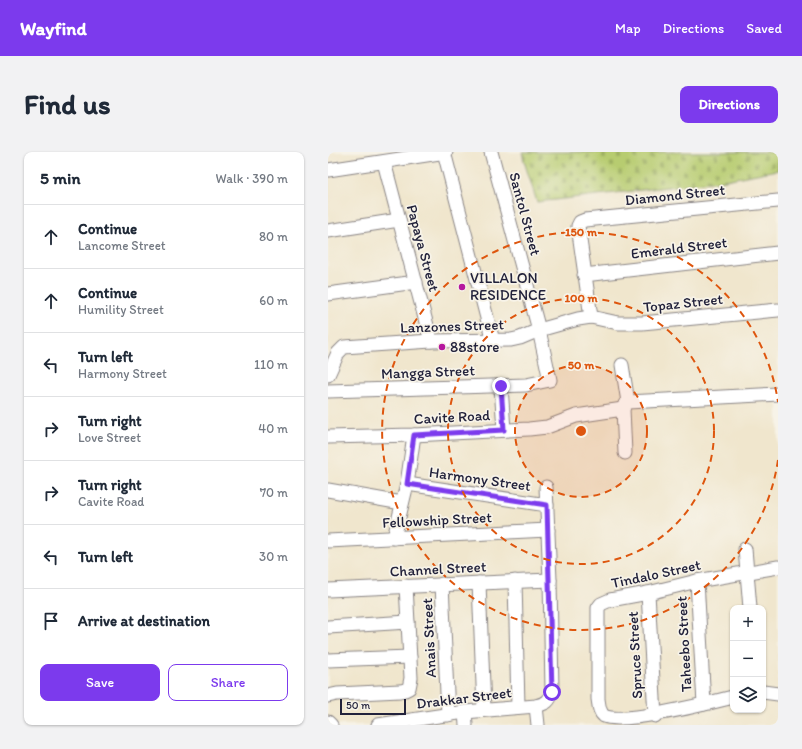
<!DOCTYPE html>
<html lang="en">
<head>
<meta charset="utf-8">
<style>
	:root { --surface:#fff; --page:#f2f2f3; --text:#1f2937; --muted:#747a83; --line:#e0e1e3; --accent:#7c3aed }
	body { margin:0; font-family:Itim,sans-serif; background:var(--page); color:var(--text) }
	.controls { position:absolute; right:12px; bottom:12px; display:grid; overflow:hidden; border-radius:8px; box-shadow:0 1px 3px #0004 }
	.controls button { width:36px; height:36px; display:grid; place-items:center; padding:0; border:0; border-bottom:1px solid var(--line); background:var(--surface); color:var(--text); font:20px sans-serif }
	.scale { position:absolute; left:12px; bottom:10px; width:66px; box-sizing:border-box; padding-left:4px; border:2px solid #22223b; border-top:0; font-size:11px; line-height:14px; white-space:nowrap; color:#22223b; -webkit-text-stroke:3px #f7f3e8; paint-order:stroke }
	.stop { position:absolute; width:12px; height:12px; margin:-9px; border:3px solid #7c3aed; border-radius:50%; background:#fff }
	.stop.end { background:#7c3aed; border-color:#fff; box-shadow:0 1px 4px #0008 }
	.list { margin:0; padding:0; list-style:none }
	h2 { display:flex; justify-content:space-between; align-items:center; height:52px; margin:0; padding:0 16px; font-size:17px }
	h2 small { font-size:13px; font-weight:400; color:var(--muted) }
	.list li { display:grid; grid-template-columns:26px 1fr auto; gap:12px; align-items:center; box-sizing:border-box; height:64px; padding:0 16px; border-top:1px solid var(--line) }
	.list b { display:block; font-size:15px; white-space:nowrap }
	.list p { margin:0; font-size:13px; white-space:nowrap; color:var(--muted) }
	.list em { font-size:13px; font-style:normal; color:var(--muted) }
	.actions { display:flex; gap:8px; padding:12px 16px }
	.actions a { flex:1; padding:9px 0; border:1px solid var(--accent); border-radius:8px; text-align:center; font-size:14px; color:var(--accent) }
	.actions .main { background:var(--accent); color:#fff }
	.icon { flex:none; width:22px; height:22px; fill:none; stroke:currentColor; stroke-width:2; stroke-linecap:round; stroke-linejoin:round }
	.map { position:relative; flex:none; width:450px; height:573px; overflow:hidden; border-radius:8px }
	header { display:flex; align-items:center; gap:24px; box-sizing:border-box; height:56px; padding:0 20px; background:var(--accent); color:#fff }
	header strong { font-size:19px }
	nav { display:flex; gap:22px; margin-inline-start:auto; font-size:14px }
	.intro { display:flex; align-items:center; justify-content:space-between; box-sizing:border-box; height:96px; padding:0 24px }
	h1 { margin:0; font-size:28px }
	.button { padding:10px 18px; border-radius:8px; background:var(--accent); color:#fff; font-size:14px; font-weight:700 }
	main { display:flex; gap:24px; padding:0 24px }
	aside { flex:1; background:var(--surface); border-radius:8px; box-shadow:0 1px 3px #0004 }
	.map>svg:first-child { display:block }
	.cemetery { fill:url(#cemetery-stones); stroke:#6c7756 }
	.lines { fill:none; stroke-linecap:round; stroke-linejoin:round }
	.minor-casing { stroke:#898484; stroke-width:15 }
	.minor { stroke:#fff; stroke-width:13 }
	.route { stroke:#7c3aed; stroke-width:5 }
	.ring { fill:none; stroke:#de560e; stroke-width:2; stroke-dasharray:7 5 }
	.poi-dot { fill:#b5179e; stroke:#f7f3e8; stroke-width:1.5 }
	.labels { text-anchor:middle; stroke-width:3.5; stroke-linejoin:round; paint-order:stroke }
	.street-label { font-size:15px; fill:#22223b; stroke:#f7f3e8 }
	.poi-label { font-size:15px; fill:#22223b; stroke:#f7f3e8; text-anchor:start }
	.centre { fill:#de560e; stroke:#f7f3e8; stroke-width:2 }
	.ring-label { font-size:12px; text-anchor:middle; font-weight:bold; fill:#de560e; stroke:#f7f3e8; stroke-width:3.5; stroke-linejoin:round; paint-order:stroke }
</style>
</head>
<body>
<header>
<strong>Wayfind</strong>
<nav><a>Map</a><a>Directions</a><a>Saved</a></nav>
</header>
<div class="intro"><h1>Find us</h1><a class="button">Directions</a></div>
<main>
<aside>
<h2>5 min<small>Walk · 390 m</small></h2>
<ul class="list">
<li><svg class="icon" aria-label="ahead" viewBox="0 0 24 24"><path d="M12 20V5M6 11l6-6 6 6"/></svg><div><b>Continue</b><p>Lancome Street</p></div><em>80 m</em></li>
<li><svg class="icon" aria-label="ahead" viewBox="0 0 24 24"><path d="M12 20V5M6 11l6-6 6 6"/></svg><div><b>Continue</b><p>Humility Street</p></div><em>60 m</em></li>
<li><svg class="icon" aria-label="left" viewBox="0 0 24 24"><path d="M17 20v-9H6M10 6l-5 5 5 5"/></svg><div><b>Turn left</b><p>Harmony Street</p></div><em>110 m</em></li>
<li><svg class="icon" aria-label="right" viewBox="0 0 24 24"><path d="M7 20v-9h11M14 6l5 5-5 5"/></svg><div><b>Turn right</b><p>Love Street</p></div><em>40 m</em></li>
<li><svg class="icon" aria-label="right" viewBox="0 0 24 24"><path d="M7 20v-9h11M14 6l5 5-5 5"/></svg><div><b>Turn right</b><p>Cavite Road</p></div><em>70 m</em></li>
<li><svg class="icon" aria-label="left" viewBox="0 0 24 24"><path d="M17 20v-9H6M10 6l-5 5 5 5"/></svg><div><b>Turn left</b></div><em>30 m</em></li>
<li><svg class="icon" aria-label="arrive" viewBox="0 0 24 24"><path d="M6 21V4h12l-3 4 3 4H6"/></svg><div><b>Arrive at destination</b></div></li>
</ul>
<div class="actions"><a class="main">Save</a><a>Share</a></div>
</aside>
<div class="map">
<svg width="450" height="573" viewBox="0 0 450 573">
	<defs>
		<pattern id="cemetery-stones" width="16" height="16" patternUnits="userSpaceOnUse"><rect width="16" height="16" fill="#b7cc70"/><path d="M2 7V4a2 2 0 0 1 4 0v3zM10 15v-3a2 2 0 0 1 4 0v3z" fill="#9daf62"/></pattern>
	</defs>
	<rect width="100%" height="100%" fill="#f7f3e8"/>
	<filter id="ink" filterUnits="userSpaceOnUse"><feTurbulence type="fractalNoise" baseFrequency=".025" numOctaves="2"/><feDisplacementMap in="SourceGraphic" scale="8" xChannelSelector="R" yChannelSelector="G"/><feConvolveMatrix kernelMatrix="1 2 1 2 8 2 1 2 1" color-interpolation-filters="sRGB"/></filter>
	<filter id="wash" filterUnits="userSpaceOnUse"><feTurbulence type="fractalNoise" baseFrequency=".012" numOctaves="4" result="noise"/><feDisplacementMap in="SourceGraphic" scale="16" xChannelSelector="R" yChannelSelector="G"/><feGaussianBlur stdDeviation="0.9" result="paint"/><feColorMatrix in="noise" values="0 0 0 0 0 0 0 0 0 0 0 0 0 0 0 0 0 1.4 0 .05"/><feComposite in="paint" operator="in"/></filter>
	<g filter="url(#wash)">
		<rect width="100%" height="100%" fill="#f0e6cd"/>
		<path class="cemetery" d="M194 0H450V18L392 29 209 50 196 9Z"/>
	</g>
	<g filter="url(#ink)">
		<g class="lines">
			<defs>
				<g id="minor">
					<path d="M116 0 165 189"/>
					<path d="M56 10 103 189"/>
					<path d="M0 18 118 0"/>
					<path d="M0 79 71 68"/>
					<path d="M256 123 450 101"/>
					<path d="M0 142 88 130"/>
					<path d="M263 165 250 74 252 70 257 68 450 49"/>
					<path d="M294 213 300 250"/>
					<path d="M0 223 10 201 16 195 103 189 183 188 192 186 211 178 250 167 263 165 290 171H314L450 158"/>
					<path d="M173 234 176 278"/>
					<path d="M0 239 198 233 222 228 211 178 163 0"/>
					<path d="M0 285 86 283 201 277 219 275 248 264 295 257"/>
					<path d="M297 301 295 257 297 252 300 250 450 242"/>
					<path d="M79 332 219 353"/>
					<path d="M0 338 74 351"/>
					<path d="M66 386 79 332 86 283"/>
					<path d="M0 389 220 378"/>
					<path d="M417 397 422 456"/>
					<path d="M187 429 190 555"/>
					<path d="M369 429 376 552"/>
					<path d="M151 431 156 558"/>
					<path d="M114 432 120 563"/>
					<path d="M0 438 222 428"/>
					<path d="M320 441 327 564"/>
					<path d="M0 475 80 470"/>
					<path d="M0 508 82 505"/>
					<path d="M435 540 450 542"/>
					<path d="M0 544 9 542 72 539 77 538 81 536 83 526 78 434"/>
					<path d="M405 545C381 551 295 573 276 564 271 560 271 553 270 547V456L273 452 282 448 320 441 369 429 450 415"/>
					<path d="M208 554 210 573"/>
					<path d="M137 560 138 573"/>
					<path d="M0 570 3 573"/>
					<path d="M50 573 137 560 208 554C218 551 222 550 224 539L222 428 218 335"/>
				</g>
			</defs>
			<use href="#minor" class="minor-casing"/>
			<use href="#minor" class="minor"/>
		</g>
	</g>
	<g class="lines" filter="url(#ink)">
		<path class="route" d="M173 234 176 278 86 283 79 332 219 353 224 540"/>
	</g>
	<circle cx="253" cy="279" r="66" fill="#de560e" fill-opacity=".12"/>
	<g class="ring">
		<circle cx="253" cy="279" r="66"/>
		<circle cx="253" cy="279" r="133"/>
		<path d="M450 308A199 199 0 1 1 450 250"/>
	</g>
	<g class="poi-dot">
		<circle cx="134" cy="135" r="4"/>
		<circle cx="114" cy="195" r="4"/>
	</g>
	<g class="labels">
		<g class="street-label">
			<text transform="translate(347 43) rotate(-6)" y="5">Diamond Street</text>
			<text transform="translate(197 62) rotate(75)" y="5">Santol Street</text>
			<text transform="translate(95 96) rotate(75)" y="5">Papaya Street</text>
			<text transform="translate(351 96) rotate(-7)" y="5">Emerald Street</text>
			<text transform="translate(355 151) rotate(-6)" y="5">Topaz Street</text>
			<text transform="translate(124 174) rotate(-2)" y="5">Lanzones Street</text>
			<text transform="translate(100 220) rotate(-2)" y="5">Mangga Street</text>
			<text transform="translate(124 265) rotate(-3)" y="5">Cavite Road</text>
			<text transform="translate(152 327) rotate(8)" y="5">Harmony Street</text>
			<text transform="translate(109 368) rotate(-3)" y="5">Fellowship Street</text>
			<text transform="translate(110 417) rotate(-3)" y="5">Channel Street</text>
			<text transform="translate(328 422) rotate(-12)" y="5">Tindalo Street</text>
			<text transform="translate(101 486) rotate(-93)" y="5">Anais Street</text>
			<text transform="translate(356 492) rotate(-93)" y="5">Taheebo Street</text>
			<text transform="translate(307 503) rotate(-93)" y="5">Spruce Street</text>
			<text transform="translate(136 546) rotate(-7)" y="5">Drakkar Street</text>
		</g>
		<g class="poi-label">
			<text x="142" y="131">VILLALON<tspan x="142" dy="17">RESIDENCE</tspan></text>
			<text x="122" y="200">88store</text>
		</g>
	</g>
	<circle cx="253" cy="279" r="6" class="centre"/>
	<g class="ring-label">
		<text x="253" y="84">150 m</text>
		<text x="253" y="150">100 m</text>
		<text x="253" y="217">50 m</text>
	</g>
</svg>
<div class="controls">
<button>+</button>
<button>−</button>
<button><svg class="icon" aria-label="layers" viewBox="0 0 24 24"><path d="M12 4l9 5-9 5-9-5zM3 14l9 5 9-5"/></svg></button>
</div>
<div class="scale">50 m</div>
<div class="stop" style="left:224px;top:540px"></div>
<div class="stop end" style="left:173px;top:234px"></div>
</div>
</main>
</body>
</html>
